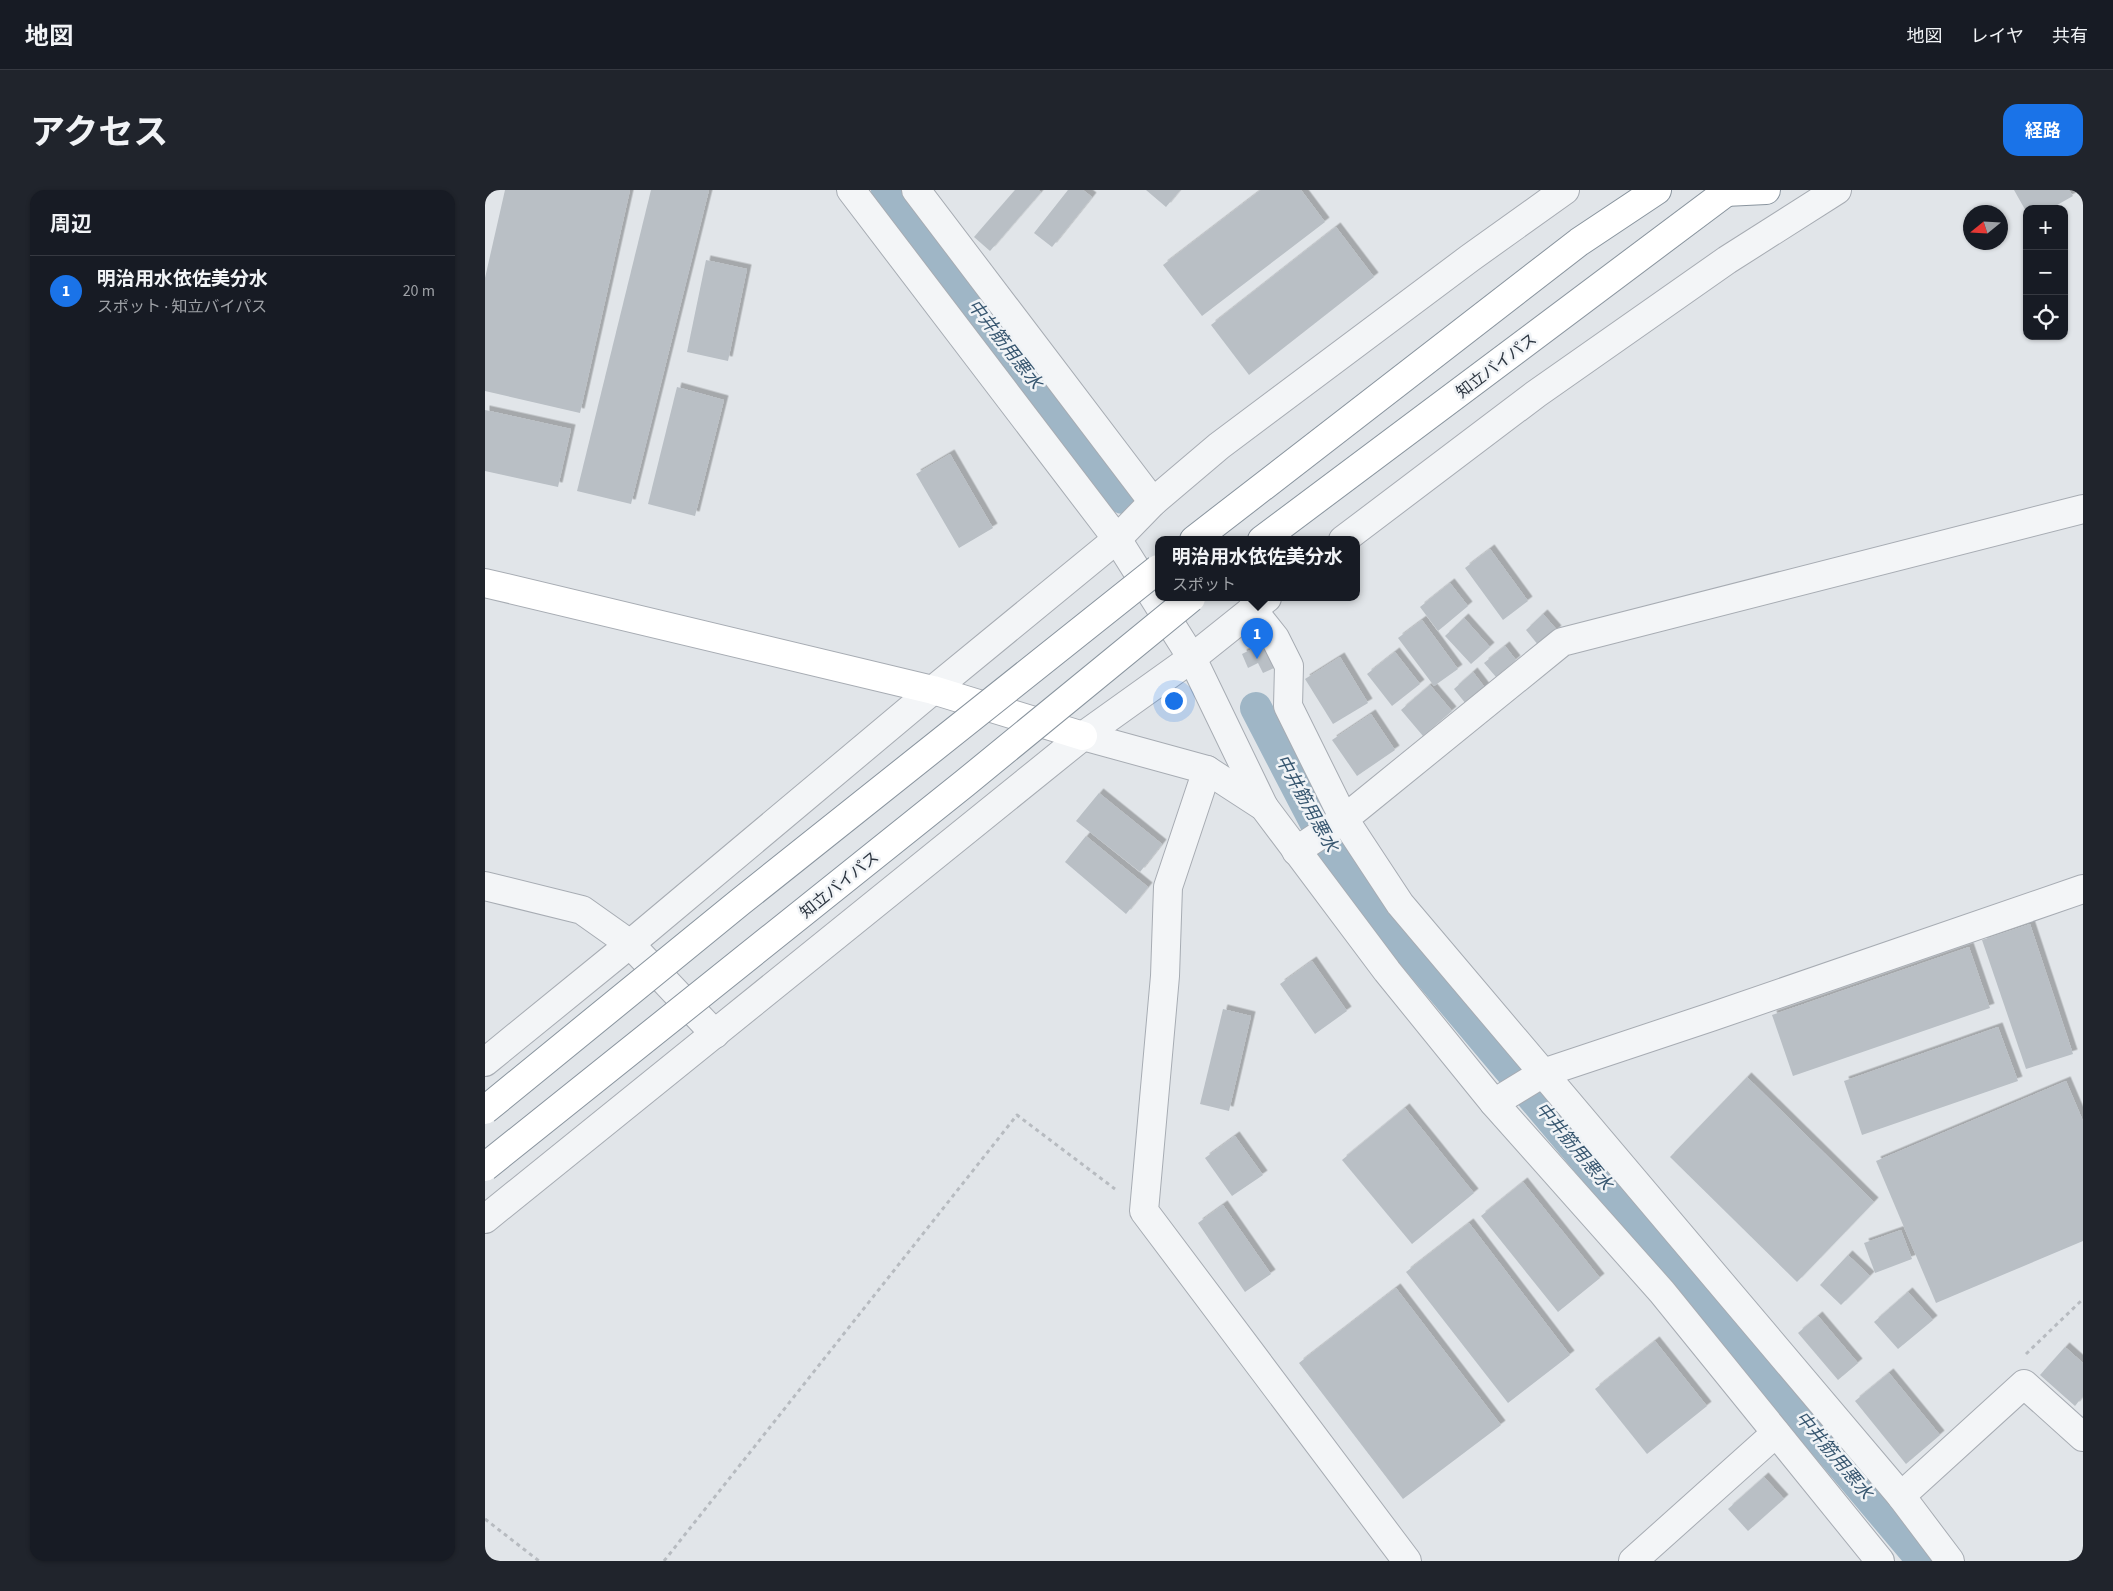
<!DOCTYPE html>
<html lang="ja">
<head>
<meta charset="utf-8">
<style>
	:root { --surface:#171b24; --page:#20242c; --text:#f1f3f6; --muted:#9ea1a6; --line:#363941; --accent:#1a73e8 }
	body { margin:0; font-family:"Source Sans 3","Noto Sans JP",sans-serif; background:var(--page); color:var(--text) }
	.controls { position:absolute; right:15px; top:15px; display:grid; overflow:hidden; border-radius:10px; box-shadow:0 1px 4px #0004 }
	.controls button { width:45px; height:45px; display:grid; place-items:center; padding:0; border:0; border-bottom:1px solid var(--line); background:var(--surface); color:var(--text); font:25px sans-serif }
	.compass { position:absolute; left:1478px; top:15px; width:45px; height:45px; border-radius:50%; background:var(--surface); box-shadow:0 1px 4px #0004; rotate:252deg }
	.you { position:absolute; left:688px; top:510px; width:18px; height:18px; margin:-12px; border:4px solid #fff; border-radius:50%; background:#1a73e8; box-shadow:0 0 0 8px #1a73e833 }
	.badge { display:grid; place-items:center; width:32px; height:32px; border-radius:50%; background:var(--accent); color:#fff; font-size:16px; font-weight:700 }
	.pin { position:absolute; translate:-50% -41px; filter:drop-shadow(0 1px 2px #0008) }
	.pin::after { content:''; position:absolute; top:26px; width:18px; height:15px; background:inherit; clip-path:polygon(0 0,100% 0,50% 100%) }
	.popup { position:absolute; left:670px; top:346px; width:205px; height:65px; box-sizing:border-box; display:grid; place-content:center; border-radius:10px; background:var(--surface); filter:drop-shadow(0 1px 4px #0005); font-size:16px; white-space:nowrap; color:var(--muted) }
	.popup b { font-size:19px; color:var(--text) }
	.popup::after { content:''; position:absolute; left:50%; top:100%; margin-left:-10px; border:10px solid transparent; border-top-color:var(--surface) }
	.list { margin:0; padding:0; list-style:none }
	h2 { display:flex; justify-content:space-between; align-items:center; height:65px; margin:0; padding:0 20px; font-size:21px }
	h2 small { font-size:16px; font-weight:400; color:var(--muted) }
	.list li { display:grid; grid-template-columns:32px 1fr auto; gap:15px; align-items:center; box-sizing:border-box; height:70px; padding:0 20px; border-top:1px solid var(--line) }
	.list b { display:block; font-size:19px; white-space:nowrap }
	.list p { margin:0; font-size:16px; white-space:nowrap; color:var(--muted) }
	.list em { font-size:16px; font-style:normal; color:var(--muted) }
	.icon { flex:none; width:28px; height:28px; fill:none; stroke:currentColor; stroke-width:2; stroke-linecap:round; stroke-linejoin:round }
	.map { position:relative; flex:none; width:1598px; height:1371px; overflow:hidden; border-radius:15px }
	header { display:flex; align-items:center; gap:30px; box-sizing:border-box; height:70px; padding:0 25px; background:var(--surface); border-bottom:1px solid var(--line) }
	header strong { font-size:24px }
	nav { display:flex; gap:28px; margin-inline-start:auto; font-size:18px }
	.intro { display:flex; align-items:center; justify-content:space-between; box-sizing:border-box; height:120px; padding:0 30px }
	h1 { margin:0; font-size:35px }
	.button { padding:12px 22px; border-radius:15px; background:var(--accent); color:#fff; font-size:18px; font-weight:700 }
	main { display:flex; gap:30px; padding:0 30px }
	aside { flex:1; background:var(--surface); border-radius:15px; box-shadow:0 1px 4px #0004 }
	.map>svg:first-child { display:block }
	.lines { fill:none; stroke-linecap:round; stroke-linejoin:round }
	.canal { stroke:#9fb6c6; stroke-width:32 }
	.building { fill:#b9bfc5; filter:url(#shadow) }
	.street-casing { stroke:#a7acb3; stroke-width:30 }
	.secondary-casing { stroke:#a7acb3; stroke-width:30 }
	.highway-casing { stroke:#89949e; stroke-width:30 }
	.path { stroke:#b7bbc0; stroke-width:3; stroke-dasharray:4 4; stroke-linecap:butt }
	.street { stroke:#f3f5f7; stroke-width:28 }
	.secondary { stroke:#fff; stroke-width:28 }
	.highway { stroke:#fff; stroke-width:28 }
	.highway-bridge-casing { stroke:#89949e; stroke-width:30; stroke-linecap:butt }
	.highway-bridge { stroke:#fff; stroke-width:28 }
	.labels { text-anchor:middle; stroke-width:5; stroke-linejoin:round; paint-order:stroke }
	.street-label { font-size:16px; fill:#2b343f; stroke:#f0f3f6 }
	.water-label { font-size:18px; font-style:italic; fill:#385770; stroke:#f0f3f6 }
</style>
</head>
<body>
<header>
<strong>地図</strong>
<nav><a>地図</a><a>レイヤ</a><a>共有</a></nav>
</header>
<div class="intro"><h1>アクセス</h1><a class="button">経路</a></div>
<main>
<aside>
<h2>周辺<small></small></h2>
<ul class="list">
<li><span class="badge">1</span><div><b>明治用水依佐美分水</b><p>スポット · 知立バイパス</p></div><em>20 m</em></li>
</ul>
</aside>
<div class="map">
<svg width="1598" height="1371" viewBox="0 0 1598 1371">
	<defs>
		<filter id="shadow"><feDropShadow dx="4.5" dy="-4.5" stdDeviation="0" flood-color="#0004"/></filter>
	</defs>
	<rect width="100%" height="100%" fill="#e1e5e9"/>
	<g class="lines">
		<g class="canal">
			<path d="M402 0 638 308"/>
			<path d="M771 518 839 649 903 735 1438 1371"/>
		</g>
	</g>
	<g class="building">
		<path d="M20 0H145L95 223 0 201V88Z"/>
		<path d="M166 0H224L146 314 92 301Z"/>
		<path d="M530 0H553L556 2 505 61 489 47Z"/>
		<path d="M583 0H598L607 7 567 57 549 43Z"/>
		<path d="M661 0H695L681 17Z"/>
		<path d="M776 0H816L840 32 717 126 678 75Z"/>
		<path d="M1529 0H1584L1588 6 1565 19H1542V23Z"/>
		<path d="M851 37 889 87 764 185 726 135Z"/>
		<path d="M221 70 262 79 243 171 202 162Z"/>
		<path d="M192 197 239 210 210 326 163 314Z"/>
		<path d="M0 220 86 239 73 297 0 281Z"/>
		<path d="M465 264 508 338 474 358 431 284Z"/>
		<path d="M1005 359 1043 411 1018 430 980 378Z"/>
		<path d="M965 393 983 416 953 441 935 417Z"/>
		<path d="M1058 424 1072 440 1054 456 1041 440Z"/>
		<path d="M979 428 1005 457 986 474 960 446Z"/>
		<path d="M937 430 973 479 949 496 913 448Z"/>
		<path d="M777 454 789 478 778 483 773 473 763 478 757 464Z"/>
		<path d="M1020 456 1031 470 1011 487 999 473Z"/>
		<path d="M910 462 935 494 907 516 882 484Z"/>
		<path d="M855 467 883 513 848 534 820 489Z"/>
		<path d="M988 482 1001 499 981 514 969 499Z"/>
		<path d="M945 495 967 521 938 546 916 520Z"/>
		<path d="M886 524 910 560 872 586 847 550Z"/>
		<path d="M614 603 677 654 655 682 591 631Z"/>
		<path d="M601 646 663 697 641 724 580 672Z"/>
		<path d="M1545 734 1588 864 1541 879 1497 750Z"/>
		<path d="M1484 757 1505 818 1308 886 1287 825Z"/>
		<path d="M827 771 862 821 830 844 795 794Z"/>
		<path d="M738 819 766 826 744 921 715 914Z"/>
		<path d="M1513 837 1533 891 1377 945 1359 891Z"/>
		<path d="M1262 887 1389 1012 1312 1092 1185 967Z"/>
		<path d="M1581 891 1598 931V1051L1451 1113 1391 971Z"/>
		<path d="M920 918 989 1003 927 1054 857 970Z"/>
		<path d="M750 946 778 985 747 1006 720 968Z"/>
		<path d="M1038 992 1115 1088 1073 1122 996 1026Z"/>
		<path d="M738 1015 786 1084 760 1102 713 1033Z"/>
		<path d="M984 1033 1085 1165 1023 1213 921 1082Z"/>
		<path d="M1416 1040 1427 1069 1390 1083 1379 1053Z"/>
		<path d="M1363 1065 1385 1086 1356 1115 1335 1095Z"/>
		<path d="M911 1098 1016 1235 918 1309 814 1173Z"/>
		<path d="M1423 1102 1448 1130 1413 1159 1389 1132Z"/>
		<path d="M1333 1126 1373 1173 1353 1190 1313 1143Z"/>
		<path d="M1170 1151 1222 1216 1162 1264 1110 1199Z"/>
		<path d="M1580 1157 1598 1173V1206L1590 1216 1555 1185Z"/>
		<path d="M1404 1183 1455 1245 1421 1274 1370 1211Z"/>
		<path d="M1279 1287 1299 1309 1263 1341 1243 1319Z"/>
	</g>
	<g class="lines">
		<defs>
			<g id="street">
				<path d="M366 0 632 349 707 468 779 617"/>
				<path d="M431 0 668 312"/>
				<path d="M858 350 1051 204 1242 70 1352 0"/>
				<path d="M767 419 790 448 804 476 803 516 859 629 811 661"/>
				<path d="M598 546 722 580 779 617 902 781 1009 913 1177 1102 1395 1371"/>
				<path d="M722 580 683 697 680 786 659 1021 922 1371"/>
				<path d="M0 696 97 720 145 754 230 844"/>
				<path d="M0 872 145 754 448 500 632 349 668 312 734 256 985 68 1080 0"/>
				<path d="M1009 913 1058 883 1226 827 1598 699"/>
				<path d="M0 1029 598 546 707 468 782 408"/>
				<path d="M1416 1306 1539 1194 1598 1247"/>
				<path d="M1148 1371 1291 1243"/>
				<path d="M1465 1371 1416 1306 915 714 859 629 1077 452 1598 319"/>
			</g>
			<path id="secondary" d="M0 393 448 500 598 546"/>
			<g id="highway">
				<path d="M1240 2 1281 0"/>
				<path d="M709 350 1094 52 1172 0"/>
				<path d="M777 350 1244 0"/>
			</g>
		</defs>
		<use href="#street" class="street-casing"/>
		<use href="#secondary" class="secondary-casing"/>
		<use href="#highway" class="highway-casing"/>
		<g class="path">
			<path d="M1541 1164 1598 1109"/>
			<path d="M0 1329 54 1371"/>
			<path d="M179 1371 532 925 630 999"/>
		</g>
		<use href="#street" class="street"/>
		<use href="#secondary" class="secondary"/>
		<use href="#highway" class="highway"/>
		<defs>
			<g id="highway-bridge">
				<path d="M0 920 255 712 673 379"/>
				<path d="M0 977 480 593 706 408"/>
			</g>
		</defs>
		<use href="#highway-bridge" class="highway-bridge-casing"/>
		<use href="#highway-bridge" class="highway-bridge"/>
	</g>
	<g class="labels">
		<g class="street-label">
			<text transform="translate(1011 175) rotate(-37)" y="6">知立バイパス</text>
			<text transform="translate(354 694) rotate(-39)" y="6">知立バイパス</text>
		</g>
		<g class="water-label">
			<text transform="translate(520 154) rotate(52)" y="6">中井筋用悪水</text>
			<text transform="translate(822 613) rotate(61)" y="6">中井筋用悪水</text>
			<text transform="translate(1089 956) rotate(50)" y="6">中井筋用悪水</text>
			<text transform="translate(1349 1265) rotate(50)" y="6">中井筋用悪水</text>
		</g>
	</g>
</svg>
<div class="controls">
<button>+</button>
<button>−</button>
<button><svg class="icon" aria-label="locate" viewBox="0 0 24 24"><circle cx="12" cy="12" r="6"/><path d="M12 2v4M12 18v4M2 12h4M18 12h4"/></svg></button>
</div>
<svg class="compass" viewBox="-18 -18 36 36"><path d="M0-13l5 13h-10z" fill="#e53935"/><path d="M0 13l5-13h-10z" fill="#9ea1a6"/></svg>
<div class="you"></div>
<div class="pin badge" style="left:772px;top:469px">1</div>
<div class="popup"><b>明治用水依佐美分水</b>スポット</div>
</div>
</main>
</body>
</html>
